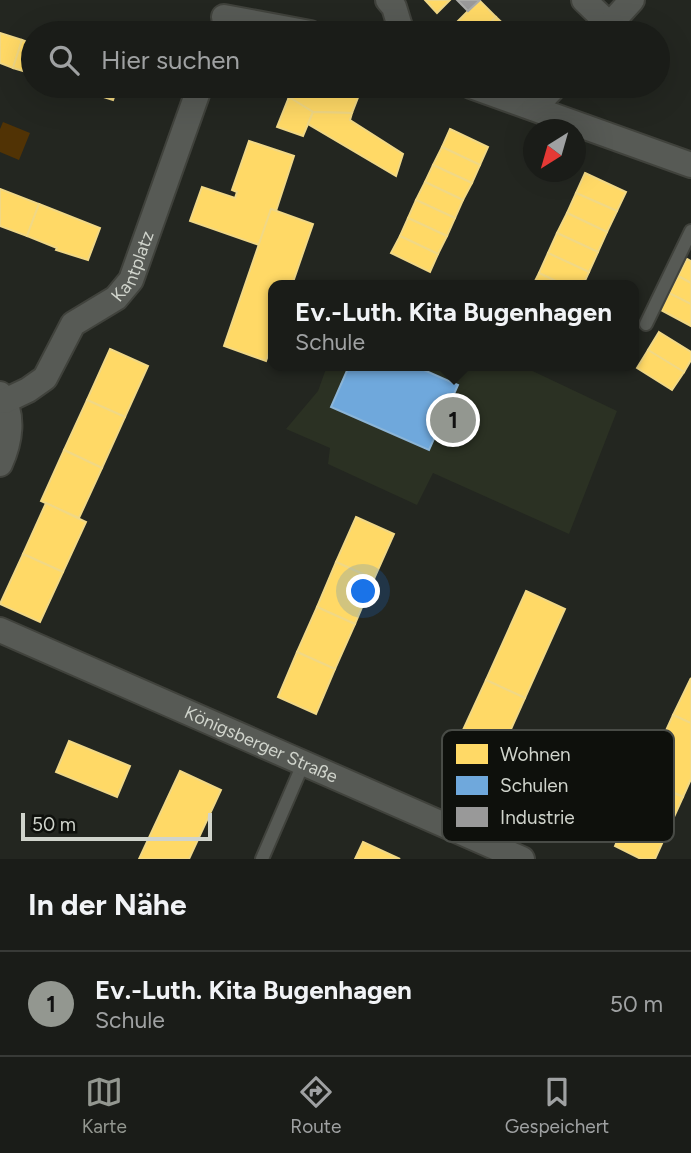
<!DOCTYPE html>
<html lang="de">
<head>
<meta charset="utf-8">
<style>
	:root { --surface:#1a1c18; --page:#272925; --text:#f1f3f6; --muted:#9fa1a2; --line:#383a37; --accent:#939790 }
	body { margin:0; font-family:Figtree,sans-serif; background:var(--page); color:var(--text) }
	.compass { position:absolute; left:523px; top:119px; width:63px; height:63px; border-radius:50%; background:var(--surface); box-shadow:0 7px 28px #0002; rotate:217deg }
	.scale { position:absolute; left:21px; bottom:18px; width:191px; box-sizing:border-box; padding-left:7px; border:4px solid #d0d4cc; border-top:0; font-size:19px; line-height:24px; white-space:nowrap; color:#d0d4cc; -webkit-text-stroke:5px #0e100c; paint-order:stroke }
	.you { position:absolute; left:364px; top:592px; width:24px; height:24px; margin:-18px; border:5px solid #fff; border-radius:50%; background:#1a73e8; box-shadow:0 0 0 10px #1a73e833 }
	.badge { display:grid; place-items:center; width:46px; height:46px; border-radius:50%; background:var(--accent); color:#111; font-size:23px; font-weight:700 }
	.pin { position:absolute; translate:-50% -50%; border:4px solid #fff; box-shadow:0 2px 7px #0006 }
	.popup { position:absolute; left:268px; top:280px; width:371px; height:91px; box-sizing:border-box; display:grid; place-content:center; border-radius:14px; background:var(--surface); filter:drop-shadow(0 2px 5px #0005); font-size:23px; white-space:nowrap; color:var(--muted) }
	.popup b { font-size:26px; color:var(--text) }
	.popup::after { content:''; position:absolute; left:50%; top:100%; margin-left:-14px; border:14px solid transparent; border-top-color:var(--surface) }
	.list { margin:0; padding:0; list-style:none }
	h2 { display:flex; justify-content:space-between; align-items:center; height:91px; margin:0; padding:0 28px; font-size:30px }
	h2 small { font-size:23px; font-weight:400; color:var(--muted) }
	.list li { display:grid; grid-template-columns:46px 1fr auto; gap:21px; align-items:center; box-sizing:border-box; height:105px; padding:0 28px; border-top:2px solid var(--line) }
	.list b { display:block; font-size:26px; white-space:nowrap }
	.list p { margin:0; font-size:23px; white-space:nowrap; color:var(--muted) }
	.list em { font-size:23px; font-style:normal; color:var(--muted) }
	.icon { flex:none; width:38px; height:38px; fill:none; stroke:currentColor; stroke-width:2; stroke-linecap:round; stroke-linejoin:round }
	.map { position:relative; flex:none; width:691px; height:859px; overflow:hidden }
	.search { position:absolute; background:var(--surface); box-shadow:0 7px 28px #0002; left:21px; right:21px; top:21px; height:77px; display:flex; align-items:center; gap:18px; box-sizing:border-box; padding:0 24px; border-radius:38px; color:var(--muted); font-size:26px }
	.sheet { height:196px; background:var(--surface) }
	nav { display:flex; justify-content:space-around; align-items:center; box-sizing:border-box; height:98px; border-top:2px solid var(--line); background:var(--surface); font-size:19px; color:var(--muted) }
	nav a { display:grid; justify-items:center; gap:4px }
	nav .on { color:var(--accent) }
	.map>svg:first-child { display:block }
	.built { fill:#2b3123 }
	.green { fill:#513305 }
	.homes { fill:#ffd966; stroke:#f1d885; stroke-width:2 }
	.schools { fill:#6fa8dc; stroke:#8cb5d7; stroke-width:2 }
	.industry { fill:#999; stroke:#aaaba8; stroke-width:2 }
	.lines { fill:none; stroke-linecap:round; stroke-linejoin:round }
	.lane-casing { stroke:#40423c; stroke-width:16 }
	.street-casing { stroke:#40423c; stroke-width:28 }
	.lane { stroke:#575a55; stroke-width:12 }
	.street { stroke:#575a55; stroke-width:24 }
	.labels { text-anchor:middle; stroke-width:7; stroke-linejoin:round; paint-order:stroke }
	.street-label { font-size:18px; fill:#d0d4cc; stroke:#0e100c }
	.key { fill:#0e100c; stroke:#484b46; stroke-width:2 }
	.key-label { font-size:19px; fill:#d0d4cc }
</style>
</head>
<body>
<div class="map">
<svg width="691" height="859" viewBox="0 0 691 859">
	<rect width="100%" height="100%" fill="#232620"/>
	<path class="built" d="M327 366H522L617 411 569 534 433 473 417 505 328 464 330 448 286 429 318 391Z"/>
	<path class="green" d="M3 122 30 133 19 160 0 152V129Z"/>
	<g class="homes">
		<path d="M425 0H450L437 13Z"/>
		<path d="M479 0 496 17 480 33H458L452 27Z"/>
		<path d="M496 17 513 33H480Z"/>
		<path d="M0 33 22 40 13 68 0 63Z"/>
		<path d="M22 40 33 44V74L13 68Z"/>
		<path d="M69 86H90L88 92Z"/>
		<path d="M90 86H118L113 100 88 92Z"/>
		<path d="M285 86H344L359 95 352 113 313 112 282 94Z"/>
		<path d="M289 97 313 112 303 136 277 127Z"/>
		<path d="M313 112 352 113 350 120 403 154 396 176 308 124Z"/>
		<path d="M450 129 488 147 480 165 442 147Z"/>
		<path d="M249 141 294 156 276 211 271 209 259 245 190 221 202 187 235 198 237 192 232 190Z"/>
		<path d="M442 147 480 165 472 183 433 165Z"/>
		<path d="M433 165 472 183 463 200 425 182Z"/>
		<path d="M585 173 626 192 617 211 576 193Z"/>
		<path d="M425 182 463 200 455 218 416 200Z"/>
		<path d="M0 189 39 204 27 236 0 226Z"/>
		<path d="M576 193 617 211 607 232 567 213Z"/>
		<path d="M416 200 455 218 447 236 408 218Z"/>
		<path d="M39 204 100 228 88 260 56 250 57 248 27 236Z"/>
		<path d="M271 209 313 224 292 285H273V341L266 361 224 346Z"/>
		<path d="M567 213 607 232 598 252 557 233Z"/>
		<path d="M408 218 447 236 438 254 400 236Z"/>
		<path d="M557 233 598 252 589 272 548 253Z"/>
		<path d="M400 236 438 254 430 272 391 253Z"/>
		<path d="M548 253 589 272 583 285H564L539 273Z"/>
		<path d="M687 259 691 261V283L678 276Z"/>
		<path d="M539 273 564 285H533Z"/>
		<path d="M678 276 691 283V304L669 293Z"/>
		<path d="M669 293 691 304V326L661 310Z"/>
		<path d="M659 332 691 352V360L684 372 648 350Z"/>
		<path d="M110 349 148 366 125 417 87 400Z"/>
		<path d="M648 350 684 372 672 390 637 368Z"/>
		<path d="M87 400 125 417 102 468 64 450Z"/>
		<path d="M64 450 102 468 79 518 41 501Z"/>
		<path d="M46 503 86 522 63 572 23 554Z"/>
		<path d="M356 517 394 534 374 579 336 562Z"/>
		<path d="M23 554 63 572 40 622 0 604Z"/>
		<path d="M336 562 374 579 355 624 317 607Z"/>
		<path d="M526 591 565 609 525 698 486 680Z"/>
		<path d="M317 607 355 624 335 669 297 652Z"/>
		<path d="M297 652 335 669 316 714 278 697Z"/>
		<path d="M691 678V723L673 715Z"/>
		<path d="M486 680 525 698 485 787 445 769Z"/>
		<path d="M673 715 691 723V779L683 797 644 779Z"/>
		<path d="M69 741 130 766 117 797 56 772Z"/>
		<path d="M180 771 221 790 189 859H139Z"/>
		<path d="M644 779 683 797 655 859H641L615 846Z"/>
		<path d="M363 842 400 859H355Z"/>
	</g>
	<path class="schools" d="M349 366H415L458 385 429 450 331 407Z"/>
	<path class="industry" d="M457 0H480L468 11Z"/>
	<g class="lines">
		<defs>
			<g id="lane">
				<path d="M646 324 691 231"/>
				<path d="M262 859 303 764"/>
			</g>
			<g id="street">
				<path d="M388 0 394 7 402 33"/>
				<path d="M584 0 610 25"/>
				<path d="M224 17 310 33"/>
				<path d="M602 33 632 0"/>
				<path d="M471 86 691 165"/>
				<path d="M534 108 555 86"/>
				<path d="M0 394C15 415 10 442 0 464"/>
				<path id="s1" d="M5 401 28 390 45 378 73 324 116 298 131 280 200 86"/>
				<path id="s2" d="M0 630 522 859"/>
			</g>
		</defs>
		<use href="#lane" class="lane-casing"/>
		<use href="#street" class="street-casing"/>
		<use href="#lane" class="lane"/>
		<use href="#street" class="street"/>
	</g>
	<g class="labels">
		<g class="street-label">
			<text dy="6" stroke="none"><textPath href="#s1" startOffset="194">Kantplatz</textPath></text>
			<text dy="6" stroke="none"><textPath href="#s2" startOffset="285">Königsberger Straße</textPath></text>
		</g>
	</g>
	<rect x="442" y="730" width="232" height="112" rx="10" class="key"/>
	<rect x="456" y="744" width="32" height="20" fill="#ffd966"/>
	<rect x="456" y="776" width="32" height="19" fill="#6fa8dc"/>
	<rect x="456" y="807" width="32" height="20" fill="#999"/>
	<g class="key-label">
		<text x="500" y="761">Wohnen</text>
		<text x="500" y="792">Schulen</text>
		<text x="500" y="824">Industrie</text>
	</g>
</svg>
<svg class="compass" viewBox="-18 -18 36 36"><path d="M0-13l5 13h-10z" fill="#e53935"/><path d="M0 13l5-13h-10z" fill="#9fa1a2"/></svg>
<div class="scale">50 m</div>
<div class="you"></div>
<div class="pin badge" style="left:453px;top:420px">1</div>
<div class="popup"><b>Ev.-Luth. Kita Bugenhagen</b>Schule</div>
<div class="search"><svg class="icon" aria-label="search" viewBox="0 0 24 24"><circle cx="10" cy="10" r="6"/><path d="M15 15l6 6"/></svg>Hier suchen</div>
</div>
<section class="sheet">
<h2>In der Nähe<small></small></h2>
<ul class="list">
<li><span class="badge">1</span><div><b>Ev.-Luth. Kita Bugenhagen</b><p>Schule</p></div><em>50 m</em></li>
</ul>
</section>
<nav>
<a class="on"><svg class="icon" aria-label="map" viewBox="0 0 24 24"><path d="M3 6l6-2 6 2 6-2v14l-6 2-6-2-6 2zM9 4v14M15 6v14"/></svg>Karte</a>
<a><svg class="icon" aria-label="directions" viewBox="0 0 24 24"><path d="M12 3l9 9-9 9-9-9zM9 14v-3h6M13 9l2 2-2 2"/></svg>Route</a>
<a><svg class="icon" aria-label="saved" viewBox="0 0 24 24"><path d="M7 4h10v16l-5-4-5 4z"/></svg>Gespeichert</a>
</nav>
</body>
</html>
